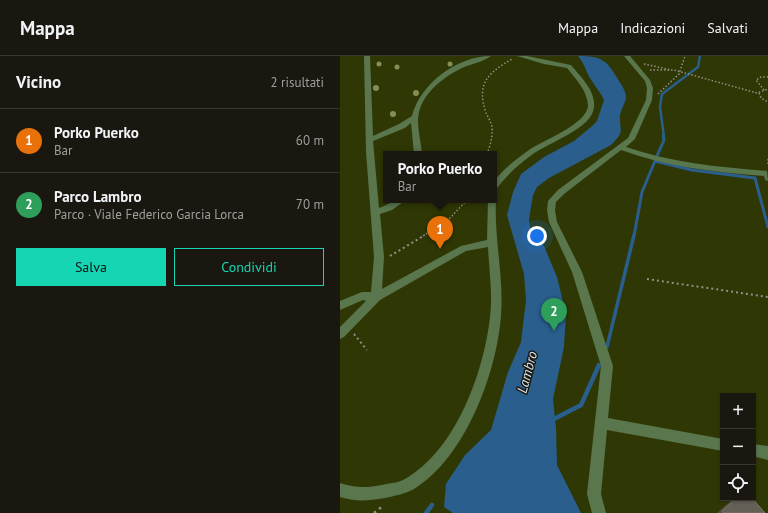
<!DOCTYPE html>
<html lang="it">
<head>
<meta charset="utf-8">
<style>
	:root { --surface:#1a1710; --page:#27241e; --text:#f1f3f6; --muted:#9f9f9f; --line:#383630; --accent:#16d5b3 }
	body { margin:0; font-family:"PT Sans",sans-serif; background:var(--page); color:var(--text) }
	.controls { position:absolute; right:12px; bottom:12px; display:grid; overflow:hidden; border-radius:0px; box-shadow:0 1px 3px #0004 }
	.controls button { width:36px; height:36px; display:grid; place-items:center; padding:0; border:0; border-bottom:1px solid var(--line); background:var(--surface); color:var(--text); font:20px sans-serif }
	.you { position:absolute; left:197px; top:180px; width:14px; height:14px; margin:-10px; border:3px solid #fff; border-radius:50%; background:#1a73e8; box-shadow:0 0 0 6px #1a73e833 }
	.badge { display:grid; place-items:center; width:26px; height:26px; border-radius:50%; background:var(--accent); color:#fff; font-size:13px; font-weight:700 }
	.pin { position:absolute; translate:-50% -33px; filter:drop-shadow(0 1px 2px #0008) }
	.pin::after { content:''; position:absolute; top:21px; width:14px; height:12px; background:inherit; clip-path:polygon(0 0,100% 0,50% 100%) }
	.popup { position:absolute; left:43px; top:95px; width:114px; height:52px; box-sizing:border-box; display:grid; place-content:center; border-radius:0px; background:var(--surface); filter:drop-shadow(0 1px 3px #0005); font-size:13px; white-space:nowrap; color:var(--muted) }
	.popup b { font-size:15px; color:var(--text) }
	.popup::after { content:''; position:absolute; left:50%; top:100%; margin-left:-8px; border:8px solid transparent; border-top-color:var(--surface) }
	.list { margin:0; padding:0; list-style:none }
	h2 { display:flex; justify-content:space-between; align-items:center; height:52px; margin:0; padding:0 16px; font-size:17px }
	h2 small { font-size:13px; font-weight:400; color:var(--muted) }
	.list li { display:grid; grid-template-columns:26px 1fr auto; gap:12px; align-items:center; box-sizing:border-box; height:64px; padding:0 16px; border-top:1px solid var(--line) }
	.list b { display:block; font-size:15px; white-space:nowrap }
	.list p { margin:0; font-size:13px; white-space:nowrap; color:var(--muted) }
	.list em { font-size:13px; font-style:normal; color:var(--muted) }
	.actions { display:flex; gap:8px; padding:12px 16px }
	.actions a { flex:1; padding:9px 0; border:1px solid var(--accent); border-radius:0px; text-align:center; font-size:14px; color:var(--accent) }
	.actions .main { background:var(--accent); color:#111 }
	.icon { flex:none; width:22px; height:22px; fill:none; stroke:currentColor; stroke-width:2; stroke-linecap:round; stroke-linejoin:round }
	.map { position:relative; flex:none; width:428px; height:457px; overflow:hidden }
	header { display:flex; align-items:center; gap:24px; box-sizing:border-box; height:56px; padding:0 20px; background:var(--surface); border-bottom:1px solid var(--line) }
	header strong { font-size:19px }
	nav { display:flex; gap:22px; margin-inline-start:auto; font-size:14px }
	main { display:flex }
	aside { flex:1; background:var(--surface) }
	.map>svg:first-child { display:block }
	.green { fill:#2f3804; fill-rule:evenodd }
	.water { fill:#295e8d }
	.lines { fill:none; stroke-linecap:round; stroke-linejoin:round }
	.stream-far3 { stroke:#295e8d; stroke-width:2.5 }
	.stream-far2 { stroke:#295e8d; stroke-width:3 }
	.stream-far1 { stroke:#295e8d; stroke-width:3.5 }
	.stream { stroke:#295e8d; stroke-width:4.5 }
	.path-far2 { stroke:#928f87; stroke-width:1.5; stroke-dasharray:1.5 2; stroke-linecap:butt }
	.path-far1 { stroke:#928f87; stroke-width:2; stroke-dasharray:2 3; stroke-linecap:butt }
	.path { stroke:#928f87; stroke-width:2.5; stroke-dasharray:2.5 4; stroke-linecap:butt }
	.minor { fill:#5a764d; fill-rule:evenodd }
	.tree { fill:#858f55 }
	.wall { fill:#544f44 }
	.building { fill:#656056; stroke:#7a766c }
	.labels { text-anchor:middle; stroke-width:3; stroke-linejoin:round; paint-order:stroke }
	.water-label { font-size:14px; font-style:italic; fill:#d5e4f2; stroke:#1a160d }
</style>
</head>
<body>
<header>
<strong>Mappa</strong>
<nav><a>Mappa</a><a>Indicazioni</a><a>Salvati</a></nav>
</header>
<main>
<aside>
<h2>Vicino<small>2 risultati</small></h2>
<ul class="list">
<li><span class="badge" style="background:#e8710a">1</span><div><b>Porko Puerko</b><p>Bar</p></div><em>60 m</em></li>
<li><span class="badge" style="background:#2e9e5b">2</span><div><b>Parco Lambro</b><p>Parco · Viale Federico Garcia Lorca</p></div><em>70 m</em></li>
</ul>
<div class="actions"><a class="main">Salva</a><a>Condividi</a></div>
</aside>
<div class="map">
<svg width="428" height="457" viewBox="0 0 428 457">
	<rect width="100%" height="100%" fill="#231f16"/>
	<path class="green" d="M0 0H428V457H0ZM46 98H154V144H46ZM383 340H413V442H383Z"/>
	<path class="water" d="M238 0C262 0 267 4 279 25 282 30 286 35 286 42 285 48 281 53 280 59 279 76 286 74 271 89L209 122 197 131 193 139 189 164 190 171 204 190 217 221 226 258 224 291 213 343 216 372 217 409 241 457H113L104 451 106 428 125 399 151 374 168 316 181 286 186 244 184 218 167 159 173 136 181 118 204 101 234 85 251 71 257 65 264 44C261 37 256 32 252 25 246 17 245 8 238 0Z"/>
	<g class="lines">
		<path class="stream-far3" d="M324 81 320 51 322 38 358 11 360 0"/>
		<g class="stream-far2">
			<path d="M317 100 324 84 323 80"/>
			<path d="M294 180 302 136 315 105 352 114 415 122 428 171"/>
		</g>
		<path class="stream-far1" d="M267 291 294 179"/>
		<g class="stream">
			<path d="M212 364 241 349 259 309"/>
			<path d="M86 457 92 449"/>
		</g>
		<g class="path-far2">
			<path d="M304 8 331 14"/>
			<path d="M310 14H334L417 37 428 33"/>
			<path d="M424 34 416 24 421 21H428"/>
			<path d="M419 37 421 42 428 46"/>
			<path d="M318 38 339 18 345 0"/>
			<path d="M147 98C150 90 153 80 152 71 151 66 148 61 146 57 136 27 148 17 172 3"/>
			<path d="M428 103V109"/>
			<path d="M83 180 110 162 127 144"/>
		</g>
		<g class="path-far1">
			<path d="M50 200 85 179"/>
			<path d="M307 223 428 241"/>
			<path d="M14 278 27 294"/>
		</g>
		<path class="path" d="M34 457 44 449"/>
		<g class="minor">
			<path d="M24 0H30L33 80 59 68 72 60C80 28 117 0 151 0 143 6 131 8 122 12 102 22 79 39 78 64 78 75 81 87 82 98H74L71 67 65 72 33 85 39 152C51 148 52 144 66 144L52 154 40 158 44 201 42 233 121 190 147 184 148 144H154V142L156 144C154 183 164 221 161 259 157 317 125 402 74 433 65 438 54 440 45 442 28 445 16 446 0 441V427C15 432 26 432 42 429 49 427 59 427 65 423 116 394 144 316 150 261 153 238 149 214 148 191L126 195 40 244 4 281 0 283V271L26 245 23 244 0 254V245L22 236H31L34 201 26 96Z"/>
			<path d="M177 0H187L231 9C240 20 256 35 254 51 253 72 208 87 193 98 179 108 167 119 157 132L154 133V125C164 113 176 103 189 94 203 84 248 68 248 49 247 34 235 22 227 12L204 8Z"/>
			<path d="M284 0H290L310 24 313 32 312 44 295 83 286 91C332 107 379 111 427 115L428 125 425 124 424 120C375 116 327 111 281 94L224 138 216 146 215 154 217 166 242 216 273 310 268 362 383 383V395L267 374 261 438 266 457H252L247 438 261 310 232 216 209 166 207 154 208 145 218 134 288 82 306 44 307 32 305 25Z"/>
			<path d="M413 388 428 390V404L413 400Z"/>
		</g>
	</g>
	<g class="tree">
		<circle cx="39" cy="8" r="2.5"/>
		<circle cx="110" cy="8" r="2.5"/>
		<circle cx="57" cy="11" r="2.5"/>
		<circle cx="36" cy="32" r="3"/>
		<circle cx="76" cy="37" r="3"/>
		<circle cx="53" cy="58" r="3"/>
	</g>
	<path class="wall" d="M394 442H412L425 457H377Z"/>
	<path class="building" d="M397 442H412L425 457H383L382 455Z"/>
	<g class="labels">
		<g class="water-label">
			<text transform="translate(187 316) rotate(-75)" y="5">Lambro</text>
		</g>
	</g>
</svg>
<div class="controls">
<button>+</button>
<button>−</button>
<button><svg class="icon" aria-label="locate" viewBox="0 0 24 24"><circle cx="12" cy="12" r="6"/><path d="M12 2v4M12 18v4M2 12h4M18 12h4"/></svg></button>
</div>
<div class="you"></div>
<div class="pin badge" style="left:100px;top:193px;background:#e8710a">1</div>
<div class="popup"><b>Porko Puerko</b>Bar</div>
<div class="pin badge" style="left:214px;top:275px;background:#2e9e5b">2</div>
</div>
</main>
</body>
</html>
